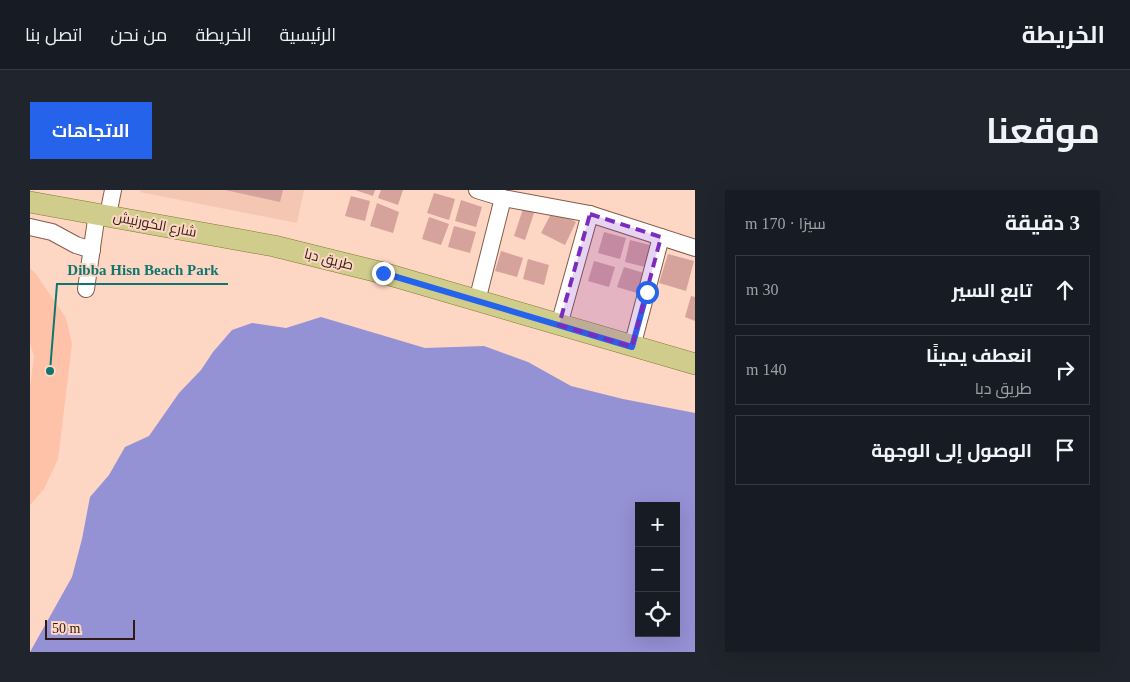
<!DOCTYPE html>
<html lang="ar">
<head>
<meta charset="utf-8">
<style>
	:root { --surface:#171b24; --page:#20242c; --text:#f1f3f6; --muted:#9ea1a6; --line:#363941; --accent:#2563eb }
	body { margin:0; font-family:"Times New Roman",Cairo,serif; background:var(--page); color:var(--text); direction:rtl }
	.controls { position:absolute; right:15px; bottom:15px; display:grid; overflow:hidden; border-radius:0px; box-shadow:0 5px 20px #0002 }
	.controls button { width:45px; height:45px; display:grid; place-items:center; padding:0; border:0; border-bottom:1px solid var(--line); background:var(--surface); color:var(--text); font:25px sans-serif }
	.scale { position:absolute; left:15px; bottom:12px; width:90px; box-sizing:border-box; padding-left:5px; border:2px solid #2e1c14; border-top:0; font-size:14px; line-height:18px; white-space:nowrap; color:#2e1c14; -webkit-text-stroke:4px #fed6c4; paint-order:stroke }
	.stop { position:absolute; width:15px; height:15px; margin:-11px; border:4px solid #2563eb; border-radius:50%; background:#fff }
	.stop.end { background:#2563eb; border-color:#fff; box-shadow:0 1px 5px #0008 }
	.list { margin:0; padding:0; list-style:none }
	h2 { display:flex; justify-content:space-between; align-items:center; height:65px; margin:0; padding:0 20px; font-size:21px }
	h2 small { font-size:16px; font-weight:400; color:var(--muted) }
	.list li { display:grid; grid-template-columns:32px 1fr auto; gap:15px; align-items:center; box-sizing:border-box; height:70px; margin:0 10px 10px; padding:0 10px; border:1px solid var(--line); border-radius:0px }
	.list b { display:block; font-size:19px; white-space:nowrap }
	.list p { margin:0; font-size:16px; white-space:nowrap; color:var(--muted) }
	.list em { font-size:16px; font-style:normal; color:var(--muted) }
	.icon { flex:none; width:28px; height:28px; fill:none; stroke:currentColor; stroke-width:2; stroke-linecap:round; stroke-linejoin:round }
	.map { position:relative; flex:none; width:665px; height:462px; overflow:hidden; direction:ltr; border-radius:0px }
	header { display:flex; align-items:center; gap:30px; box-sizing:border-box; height:70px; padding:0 25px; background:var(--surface); border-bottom:1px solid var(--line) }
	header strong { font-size:24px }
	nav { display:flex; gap:28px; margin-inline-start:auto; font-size:18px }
	.intro { display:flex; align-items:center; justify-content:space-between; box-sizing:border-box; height:120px; padding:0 30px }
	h1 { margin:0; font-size:35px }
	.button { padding:12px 22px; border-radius:0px; background:var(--accent); color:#fff; font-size:18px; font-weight:700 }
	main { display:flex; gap:30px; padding:0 30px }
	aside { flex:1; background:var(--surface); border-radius:0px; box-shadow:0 5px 20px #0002 }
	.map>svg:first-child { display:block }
	.built { fill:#f3c7b2 }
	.green { fill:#fdc2a8 }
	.water { fill:#9491d5; fill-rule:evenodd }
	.building { fill:#d6a29c }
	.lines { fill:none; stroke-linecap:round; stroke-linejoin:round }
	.minor-casing { stroke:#855b47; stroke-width:18 }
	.major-casing { stroke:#827830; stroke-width:22 }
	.minor { stroke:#fff; stroke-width:16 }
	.major { stroke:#d0cc8c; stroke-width:21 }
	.route { stroke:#2563eb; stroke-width:6 }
	.marked { fill:#7b2cbf; fill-opacity:0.2; stroke:#7b2cbf; stroke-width:4; stroke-dasharray:10 6; stroke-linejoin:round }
	.labels { text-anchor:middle; stroke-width:4; stroke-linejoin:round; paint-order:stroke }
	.street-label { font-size:14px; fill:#2e1c14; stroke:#fed6c4 }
	.leader { fill:none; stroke:#0f766e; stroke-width:2 }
	.callout-dot { fill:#0f766e; stroke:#fed6c4; stroke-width:2 }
	.callout-label { font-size:15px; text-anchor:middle; font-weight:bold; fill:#0f766e; stroke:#fed6c4; stroke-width:4; stroke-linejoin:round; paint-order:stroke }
</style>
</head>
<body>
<header>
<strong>الخريطة</strong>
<nav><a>الرئيسية</a><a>الخريطة</a><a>من نحن</a><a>اتصل بنا</a></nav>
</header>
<div class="intro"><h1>موقعنا</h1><a class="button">الاتجاهات</a></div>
<main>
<aside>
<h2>3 دقيقة<small>سيرًا · 170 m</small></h2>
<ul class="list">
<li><svg class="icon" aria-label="ahead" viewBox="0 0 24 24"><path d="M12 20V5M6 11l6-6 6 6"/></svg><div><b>تابع السير</b></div><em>30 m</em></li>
<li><svg class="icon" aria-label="right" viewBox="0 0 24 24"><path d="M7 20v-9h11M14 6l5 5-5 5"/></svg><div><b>انعطف يمينًا</b><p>طريق دبا</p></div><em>140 m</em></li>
<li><svg class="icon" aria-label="arrive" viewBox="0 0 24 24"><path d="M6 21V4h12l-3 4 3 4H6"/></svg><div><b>الوصول إلى الوجهة</b></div></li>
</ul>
</aside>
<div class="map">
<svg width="665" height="462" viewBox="0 0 665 462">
	<rect width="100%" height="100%" fill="#fed6c4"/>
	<path class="built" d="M111 0H274L267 33 110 2Z"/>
	<path class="green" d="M0 78 6 84 36 128 42 154 28 269 14 299 0 315V197L4 166 0 153Z"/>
	<path class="water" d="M291 127 395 158 454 156 498 172 541 196 593 209 665 223V462H0L42 387 52 349 60 307 79 285 95 257 119 246 149 203 171 180 183 162 202 140 222 133 256 138ZM609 316H646V443H609Z"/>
	<g class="building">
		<path d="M195 0H253L250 12Z"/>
		<path d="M325 0H345L343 6Z"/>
		<path d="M351 0H373L368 15 348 8Z"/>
		<path d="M404 3 425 9 419 30 397 23Z"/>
		<path d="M321 6 340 11 335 31 315 26Z"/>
		<path d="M431 10 452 17 446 37 425 31Z"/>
		<path d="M347 13 369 22 363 43 340 36Z"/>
		<path d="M494 16 505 20 495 50 484 46Z"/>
		<path d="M523 20 546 32 535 55 511 43Z"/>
		<path d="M399 27 419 34 411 55 392 49Z"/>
		<path d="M424 36 446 42 440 63 418 57Z"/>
		<path d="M574 42 596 48 590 69 568 63Z"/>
		<path d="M600 50 620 55 615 77 595 72Z"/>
		<path d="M471 61 493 68 487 87 465 81Z"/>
		<path d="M638 64 664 71 656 101 629 93Z"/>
		<path d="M498 69 519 75 514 95 493 89Z"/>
		<path d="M564 71 585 77 579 97 558 91Z"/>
		<path d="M594 77 614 83 607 103 587 97Z"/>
		<path d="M661 106 665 107V131L655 127Z"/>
	</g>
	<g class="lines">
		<defs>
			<g id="minor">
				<path d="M447 0 473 8 560 24 665 58"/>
				<path d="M78 25 83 0"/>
				<path d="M0 37 22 42 46 55 62 60"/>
				<path d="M56 99 67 23"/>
				<path d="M447 111 473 8"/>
				<path d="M529 135 560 24"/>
				<path d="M602 157 631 47"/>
			</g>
			<path id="major" d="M0 12 244 56 353 83 665 174"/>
		</defs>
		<use href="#minor" class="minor-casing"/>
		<use href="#major" class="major-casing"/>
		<use href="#minor" class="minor"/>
		<use href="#major" class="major"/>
	</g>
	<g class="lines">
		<path class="route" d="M353 83 602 157 617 102"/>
	</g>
	<path class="marked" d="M560 24 631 47 602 157 529 135Z"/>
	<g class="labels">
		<g class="street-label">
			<text transform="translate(125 34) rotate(11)" y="5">شارع الكورنيش</text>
			<text transform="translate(299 69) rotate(14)" y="5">طريق دبا</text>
		</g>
	</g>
	<path class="leader" d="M20 181L27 94H198"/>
	<circle class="callout-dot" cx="20" cy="181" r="5"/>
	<g class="callout-label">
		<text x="113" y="85">Dibba Hisn Beach Park</text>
	</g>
</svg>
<div class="controls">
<button>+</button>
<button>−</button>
<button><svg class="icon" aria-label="locate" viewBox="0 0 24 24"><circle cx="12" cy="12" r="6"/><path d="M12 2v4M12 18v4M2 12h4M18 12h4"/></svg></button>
</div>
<div class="scale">50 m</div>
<div class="stop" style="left:617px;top:102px"></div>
<div class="stop end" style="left:353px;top:83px"></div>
</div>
</main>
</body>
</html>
